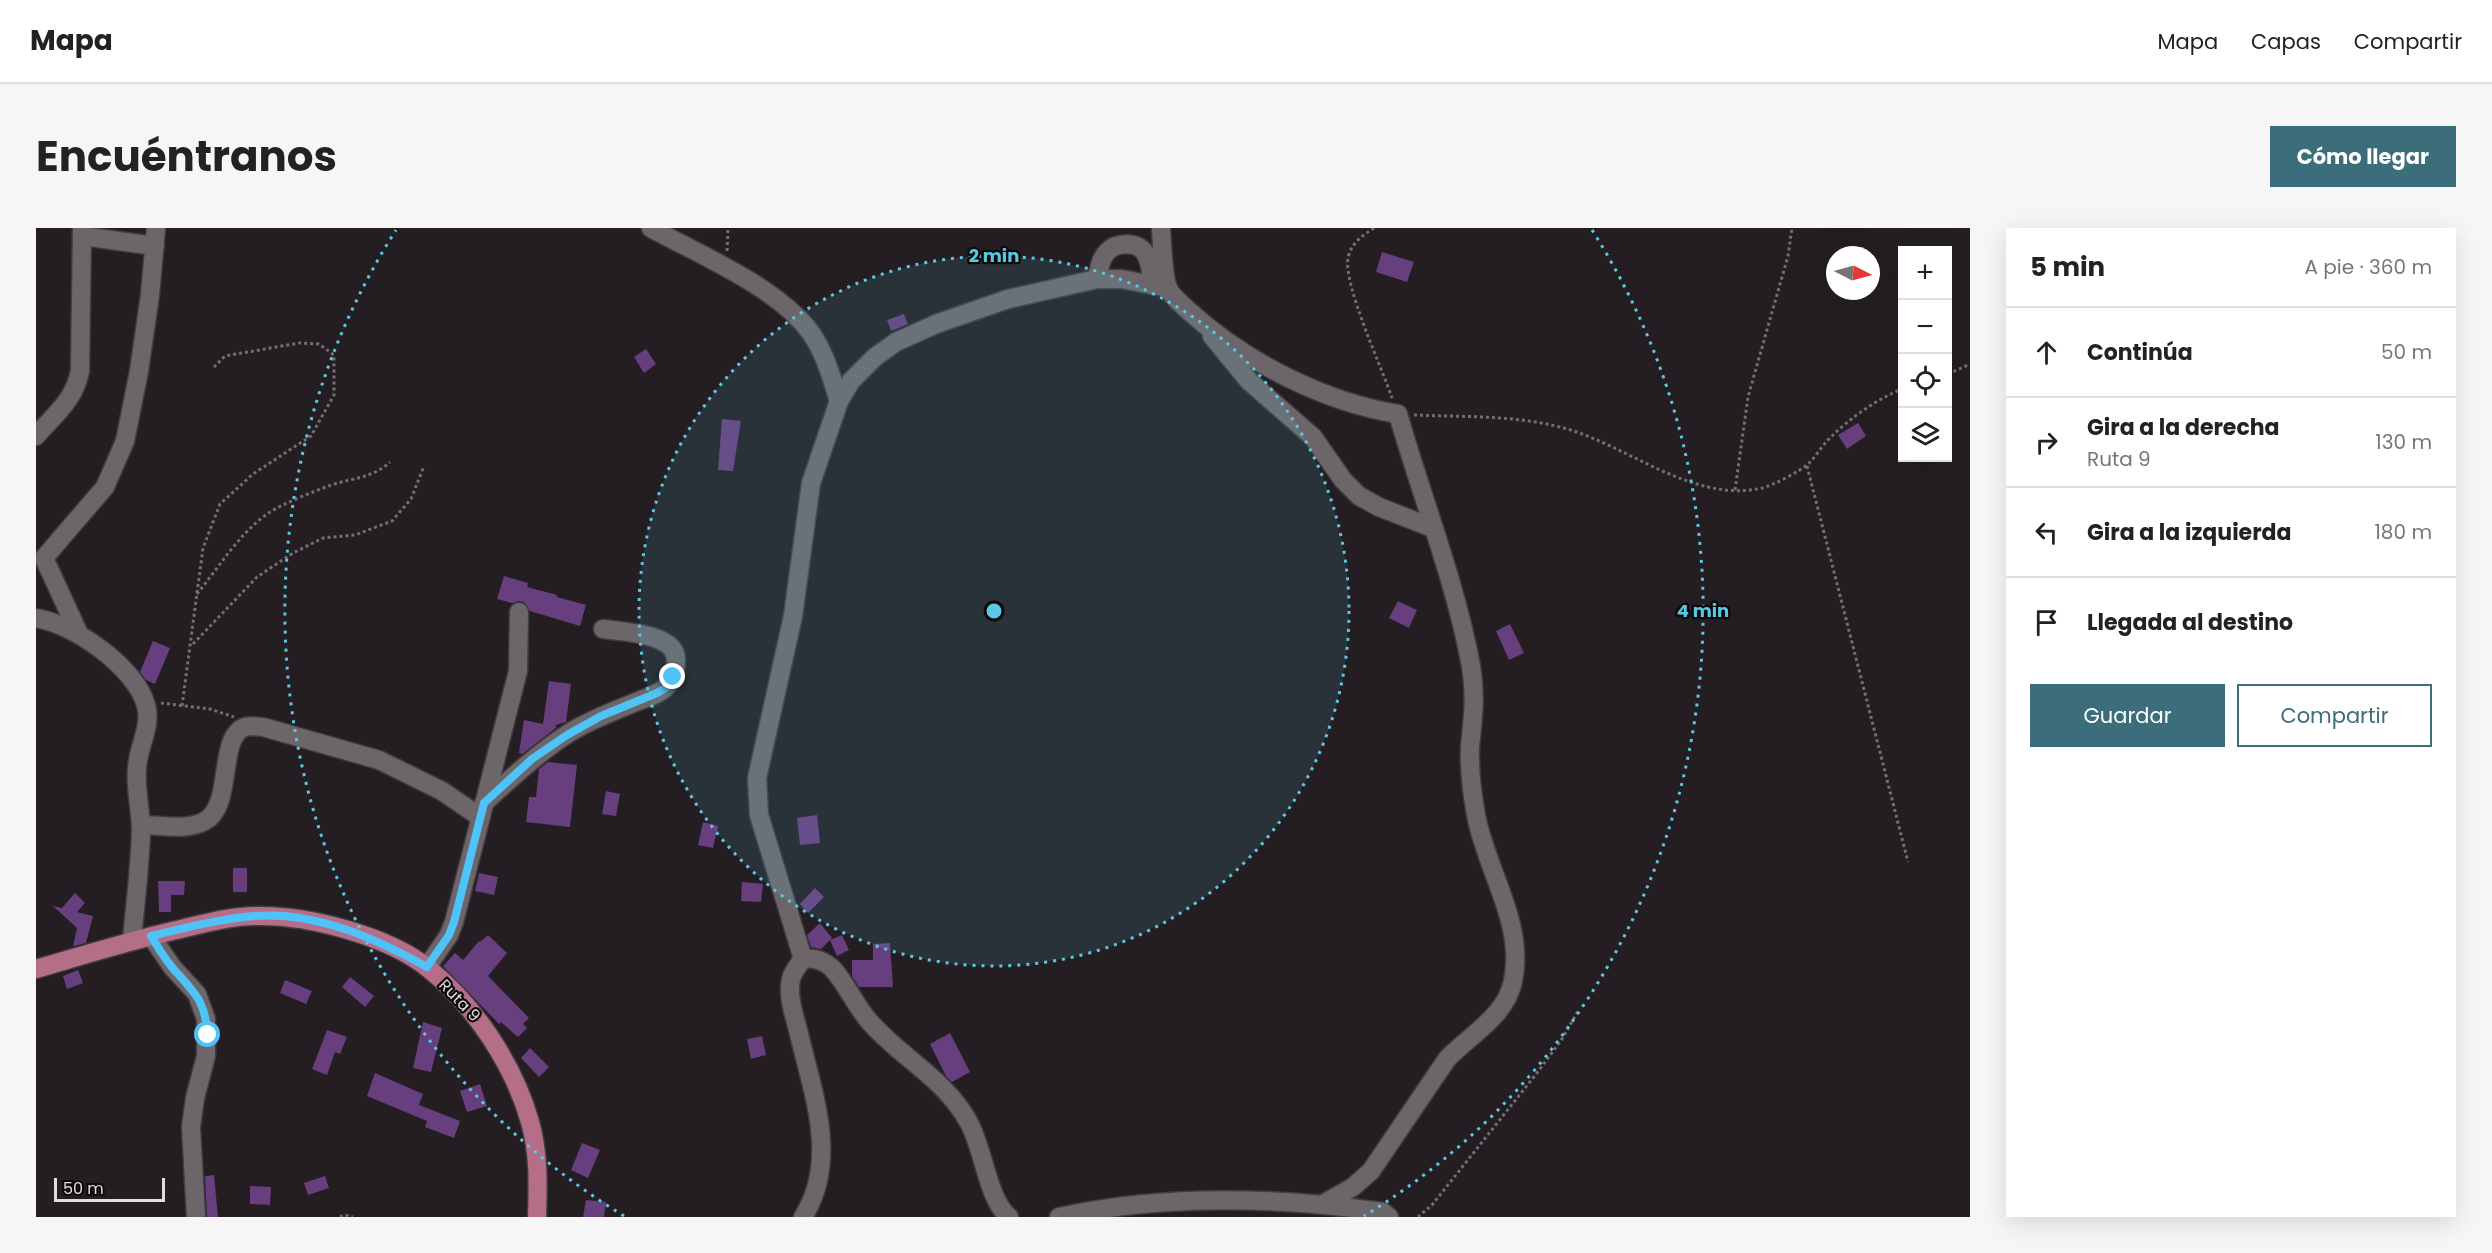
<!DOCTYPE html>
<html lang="es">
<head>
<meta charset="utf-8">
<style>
	:root { --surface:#fff; --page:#f6f6f6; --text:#222; --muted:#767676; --line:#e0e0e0; --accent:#3b6d7a }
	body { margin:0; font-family:Poppins,sans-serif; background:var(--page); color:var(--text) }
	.controls { position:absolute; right:18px; top:18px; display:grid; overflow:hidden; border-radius:0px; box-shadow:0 6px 24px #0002 }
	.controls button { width:54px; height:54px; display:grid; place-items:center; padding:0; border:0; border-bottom:2px solid var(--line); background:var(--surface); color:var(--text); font:30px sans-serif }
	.compass { position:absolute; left:1790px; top:18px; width:54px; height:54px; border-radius:50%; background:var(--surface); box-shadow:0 6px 24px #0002; rotate:96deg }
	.scale { position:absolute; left:18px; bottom:15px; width:111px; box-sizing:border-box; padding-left:6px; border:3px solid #e0dcdf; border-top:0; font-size:16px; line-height:21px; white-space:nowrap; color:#e0dcdf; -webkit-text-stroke:4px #0c090b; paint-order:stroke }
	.stop { position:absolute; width:18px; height:18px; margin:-14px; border:4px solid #4fc3f7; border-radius:50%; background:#fff }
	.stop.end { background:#4fc3f7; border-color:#fff; box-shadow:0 2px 6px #0008 }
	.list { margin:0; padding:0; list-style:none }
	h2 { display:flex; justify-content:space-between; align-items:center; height:78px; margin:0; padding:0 24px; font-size:26px }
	h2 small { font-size:20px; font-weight:400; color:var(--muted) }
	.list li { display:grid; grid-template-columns:39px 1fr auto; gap:18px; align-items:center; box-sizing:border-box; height:90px; padding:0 24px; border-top:2px solid var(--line) }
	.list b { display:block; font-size:22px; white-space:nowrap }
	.list p { margin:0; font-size:20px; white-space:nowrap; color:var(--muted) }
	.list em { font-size:20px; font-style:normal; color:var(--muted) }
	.actions { display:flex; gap:12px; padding:18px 24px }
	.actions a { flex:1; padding:14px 0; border:2px solid var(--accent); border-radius:0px; text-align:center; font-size:21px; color:var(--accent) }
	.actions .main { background:var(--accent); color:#fff }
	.icon { flex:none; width:33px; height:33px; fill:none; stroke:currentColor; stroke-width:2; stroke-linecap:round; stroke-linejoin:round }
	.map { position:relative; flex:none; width:1934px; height:989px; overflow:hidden; border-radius:0px }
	header { display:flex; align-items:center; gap:36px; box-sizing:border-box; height:84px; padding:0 30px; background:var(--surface); border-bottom:2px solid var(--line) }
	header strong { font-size:28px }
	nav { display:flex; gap:33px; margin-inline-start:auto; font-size:21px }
	.intro { display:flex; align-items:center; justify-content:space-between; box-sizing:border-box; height:144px; padding:0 36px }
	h1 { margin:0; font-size:42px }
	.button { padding:15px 27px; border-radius:0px; background:var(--accent); color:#fff; font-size:21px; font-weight:700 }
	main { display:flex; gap:36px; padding:0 36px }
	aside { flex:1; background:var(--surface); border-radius:0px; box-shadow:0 6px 24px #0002 }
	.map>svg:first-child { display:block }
	.building { fill:#673e7e }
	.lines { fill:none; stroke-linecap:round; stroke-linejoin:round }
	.minor-casing { stroke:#403b3f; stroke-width:21 }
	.major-casing { stroke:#403b3f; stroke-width:21 }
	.path { stroke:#736e72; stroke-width:3; stroke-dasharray:3 3; stroke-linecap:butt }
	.minor { stroke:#6c666a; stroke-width:18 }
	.major { stroke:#b56e88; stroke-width:18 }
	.route { stroke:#4fc3f7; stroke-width:8 }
	.ring { fill:none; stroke:#5ac8e5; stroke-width:3; stroke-dasharray:3 6 }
	.labels { text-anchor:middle; stroke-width:4.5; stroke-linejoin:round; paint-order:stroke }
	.street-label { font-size:16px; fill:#e0dcdf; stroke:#0c090b }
	.centre { fill:#5ac8e5; stroke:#0c090b; stroke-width:3 }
	.ring-label { font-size:18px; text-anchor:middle; font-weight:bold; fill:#5ac8e5; stroke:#0c090b; stroke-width:4.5; stroke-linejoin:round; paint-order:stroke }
</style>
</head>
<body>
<header>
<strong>Mapa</strong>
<nav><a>Mapa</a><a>Capas</a><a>Compartir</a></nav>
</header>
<div class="intro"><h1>Encuéntranos</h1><a class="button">Cómo llegar</a></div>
<main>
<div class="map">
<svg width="1934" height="989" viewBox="0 0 1934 989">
	<rect width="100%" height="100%" fill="#241e22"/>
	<g class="building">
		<path d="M1346 24 1378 34 1371 54 1340 44Z"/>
		<path d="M868 86 872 96 855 103 851 92Z"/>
		<path d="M610 121 620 136 608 145 598 129Z"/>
		<path d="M686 191 705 193 697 243 682 242Z"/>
		<path d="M1822 195 1830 208 1811 221 1802 207Z"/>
		<path d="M468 348 492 355 491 359 521 367V369L550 377 544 398 494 383 488 374 483 373 476 375 461 371Z"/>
		<path d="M1362 373 1381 382 1373 400 1353 390Z"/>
		<path d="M1474 396 1488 425 1473 432 1460 403Z"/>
		<path d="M117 413 134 420 119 456 110 452 104 444Z"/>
		<path d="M513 453 535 456 530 494 520 497V500L486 526 483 525 488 492 507 496Z"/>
		<path d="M512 534 541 537 534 599 490 594 493 569H500L503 541Z"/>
		<path d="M570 563 584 566 580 588 566 586Z"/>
		<path d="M781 587 784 615 764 617 761 590Z"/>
		<path d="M667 594 682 598 677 620 662 617Z"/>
		<rect x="197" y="640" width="14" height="24"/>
		<path d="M443 645 462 649 458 667 439 663Z"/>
		<path d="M122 653H149L148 667H135V684H123Z"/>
		<path d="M706 654 727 656 725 674 705 673Z"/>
		<path d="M779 660 788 669 772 685 764 676Z"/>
		<path d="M39 665 49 675 41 684 57 688 50 715 37 718 41 700 17 678 26 680Z"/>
		<path d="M784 695 796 710 785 721 775 719 771 707Z"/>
		<path d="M452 707 471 725 452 748 493 790 487 796 491 800 482 809 465 794 463 796 407 738 419 725 427 732 443 713 444 714Z"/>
		<path d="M806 707 813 722 801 728 794 712Z"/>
		<path d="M854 715 857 759H823L816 748V732H837V716Z"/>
		<path d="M42 742 47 755 31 761 27 748Z"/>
		<path d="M314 749 338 768 329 779 306 759Z"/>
		<path d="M249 752 276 763 270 776 244 765Z"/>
		<path d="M387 794 406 800 395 844 377 840Z"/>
		<path d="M291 802 311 809 304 826 299 824 291 847 276 841Z"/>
		<path d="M914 805 934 844 916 854 910 848 894 816Z"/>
		<path d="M726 808 730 827 715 831 711 811Z"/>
		<path d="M494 820 513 839 503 849 485 830Z"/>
		<path d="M339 845 387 866 383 877 424 893 418 910 389 899 391 893 331 868Z"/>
		<path d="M444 856 451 878 431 884 424 863Z"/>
		<path d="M546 915 564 922 552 950 535 942Z"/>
		<path d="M178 947 182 989H171L169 948Z"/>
		<path d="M289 948 293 960 272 967 268 955Z"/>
		<path d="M214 958 235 959 234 977 214 976Z"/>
		<path d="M550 972 570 974 568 989H547Z"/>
	</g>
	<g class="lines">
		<defs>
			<g id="minor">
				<path d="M615 0C664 27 743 60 775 105 789 125 796 151 803 173"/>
				<path d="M1125 0C1126 14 1127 48 1132 60 1135 68 1147 77 1153 83 1209 134 1288 174 1362 186 1386 270 1419 352 1435 438 1440 469 1437 489 1434 519 1433 542 1436 565 1440 587 1450 642 1489 695 1477 753 1470 788 1434 807 1411 831L1335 943 1317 959 1287 976"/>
				<path d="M46 8 119 18"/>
				<path d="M1061 51C1063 42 1064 31 1071 24 1080 14 1101 13 1109 25 1115 34 1115 46 1117 57"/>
				<path d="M1176 108 1213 153 1277 209 1307 252 1323 268 1343 279 1397 300"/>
				<path d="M0 208C19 186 38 173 44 143L46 0"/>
				<path d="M0 390C38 396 99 439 110 477 116 498 102 519 101 540 99 561 105 582 105 603 104 640 99 676 96 713"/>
				<path d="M43 406 8 330 69 259 89 213 103 143 114 67 120 0"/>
				<path d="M448 575C475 550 502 525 533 505 552 493 573 485 595 476 606 471 623 467 631 458 637 452 640 441 640 432 640 405 587 404 567 401"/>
				<path d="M105 597C124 597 151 603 169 593 198 577 181 509 209 499 213 497 222 499 227 499L343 532 406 563 444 589"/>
				<path d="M115 708 137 740 161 766 170 791V828L159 870 155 899 160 989"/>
				<path d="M767 731 723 587 721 550 757 388 775 255 803 173 815 153 839 129 860 114 900 96 972 71 1061 51H1086L1132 60"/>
				<path d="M391 739 413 707 418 694 482 443 483 384"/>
				<path d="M767 989C803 932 777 866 763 806 759 789 751 769 755 751 757 743 762 738 767 731 778 729 787 732 796 740 810 755 819 777 833 793 864 829 908 850 932 893 948 920 951 971 973 989"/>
				<path d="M1023 989C1127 966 1241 969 1347 984L1353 989"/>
			</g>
			<path id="major" d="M0 741C48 727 96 712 145 701 170 695 195 688 221 688 272 687 353 708 393 741 439 778 478 837 494 894 503 925 502 957 501 989"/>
		</defs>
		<use href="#minor" class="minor-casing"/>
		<use href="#major" class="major-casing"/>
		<g class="path">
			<path d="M1338 0C1326 8 1315 15 1312 30 1307 56 1346 140 1356 170"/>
			<path d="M691 23 692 0"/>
			<path d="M1912 146 1934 136"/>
			<path d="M1378 187C1427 189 1476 187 1524 199 1589 215 1656 276 1726 260 1736 258 1764 243 1771 237 1780 229 1786 217 1795 209 1814 190 1841 171 1866 161"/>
			<path d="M1771 238 1872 634"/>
			<path d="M1699 262 1712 169 1752 28 1756 0"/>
			<path d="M161 366C183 339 203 306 231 286 247 275 277 264 295 257 316 250 337 250 354 234"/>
			<path d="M157 416 221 349 257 325 287 310 319 307 356 293 375 271 388 238"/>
			<path d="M125 475 174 481 198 489"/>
			<path d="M146 478 167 320 184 276 217 246 275 208 298 167V127L283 116 263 115 189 128 178 139"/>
			<path d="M304 989 308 987 317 989"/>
			<path d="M1382 989 1396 977 1501 845 1526 811 1542 783"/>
		</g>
		<use href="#minor" class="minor"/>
		<use href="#major" class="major"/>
	</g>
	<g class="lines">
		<path class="route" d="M172 807C169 776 162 768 142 746 131 735 123 721 115 708 149 700 183 691 218 688 279 683 339 710 391 739L413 707 418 694 448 575 496 531 531 507 565 488 621 465 631 459 637 449"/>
	</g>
	<circle cx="958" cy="383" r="355" fill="#5ac8e5" fill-opacity=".12"/>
	<g class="ring">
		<circle cx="958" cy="383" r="355"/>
		<path d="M588 988A709 709 0 0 1 360 2M1556 2A709 709 0 0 1 1328 988"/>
	</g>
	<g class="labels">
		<g class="street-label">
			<text transform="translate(424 772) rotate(46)" y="6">Ruta 9</text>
		</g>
	</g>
	<circle cx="958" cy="383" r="9" class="centre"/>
	<g class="ring-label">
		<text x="958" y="34">2 min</text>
		<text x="1667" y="389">4 min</text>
	</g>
</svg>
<div class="controls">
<button>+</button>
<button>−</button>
<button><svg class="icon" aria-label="locate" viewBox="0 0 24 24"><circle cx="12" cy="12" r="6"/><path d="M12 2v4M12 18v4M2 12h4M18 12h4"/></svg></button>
<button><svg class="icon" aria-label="layers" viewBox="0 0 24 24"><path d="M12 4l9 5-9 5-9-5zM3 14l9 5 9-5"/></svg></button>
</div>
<svg class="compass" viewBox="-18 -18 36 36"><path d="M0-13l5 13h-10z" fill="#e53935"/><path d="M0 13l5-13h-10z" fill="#767676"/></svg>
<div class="scale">50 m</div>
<div class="stop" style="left:172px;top:807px"></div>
<div class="stop end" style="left:637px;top:449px"></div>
</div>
<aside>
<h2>5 min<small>A pie · 360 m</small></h2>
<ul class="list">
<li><svg class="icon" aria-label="ahead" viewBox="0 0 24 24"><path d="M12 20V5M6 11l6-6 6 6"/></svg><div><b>Continúa</b></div><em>50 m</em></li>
<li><svg class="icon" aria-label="right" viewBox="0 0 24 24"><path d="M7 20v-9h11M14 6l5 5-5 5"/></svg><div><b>Gira a la derecha</b><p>Ruta 9</p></div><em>130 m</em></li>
<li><svg class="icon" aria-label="left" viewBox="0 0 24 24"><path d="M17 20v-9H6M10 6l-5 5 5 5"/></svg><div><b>Gira a la izquierda</b></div><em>180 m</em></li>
<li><svg class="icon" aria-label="arrive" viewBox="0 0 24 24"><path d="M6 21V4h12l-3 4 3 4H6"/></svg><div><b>Llegada al destino</b></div></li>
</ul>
<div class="actions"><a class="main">Guardar</a><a>Compartir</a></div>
</aside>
</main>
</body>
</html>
